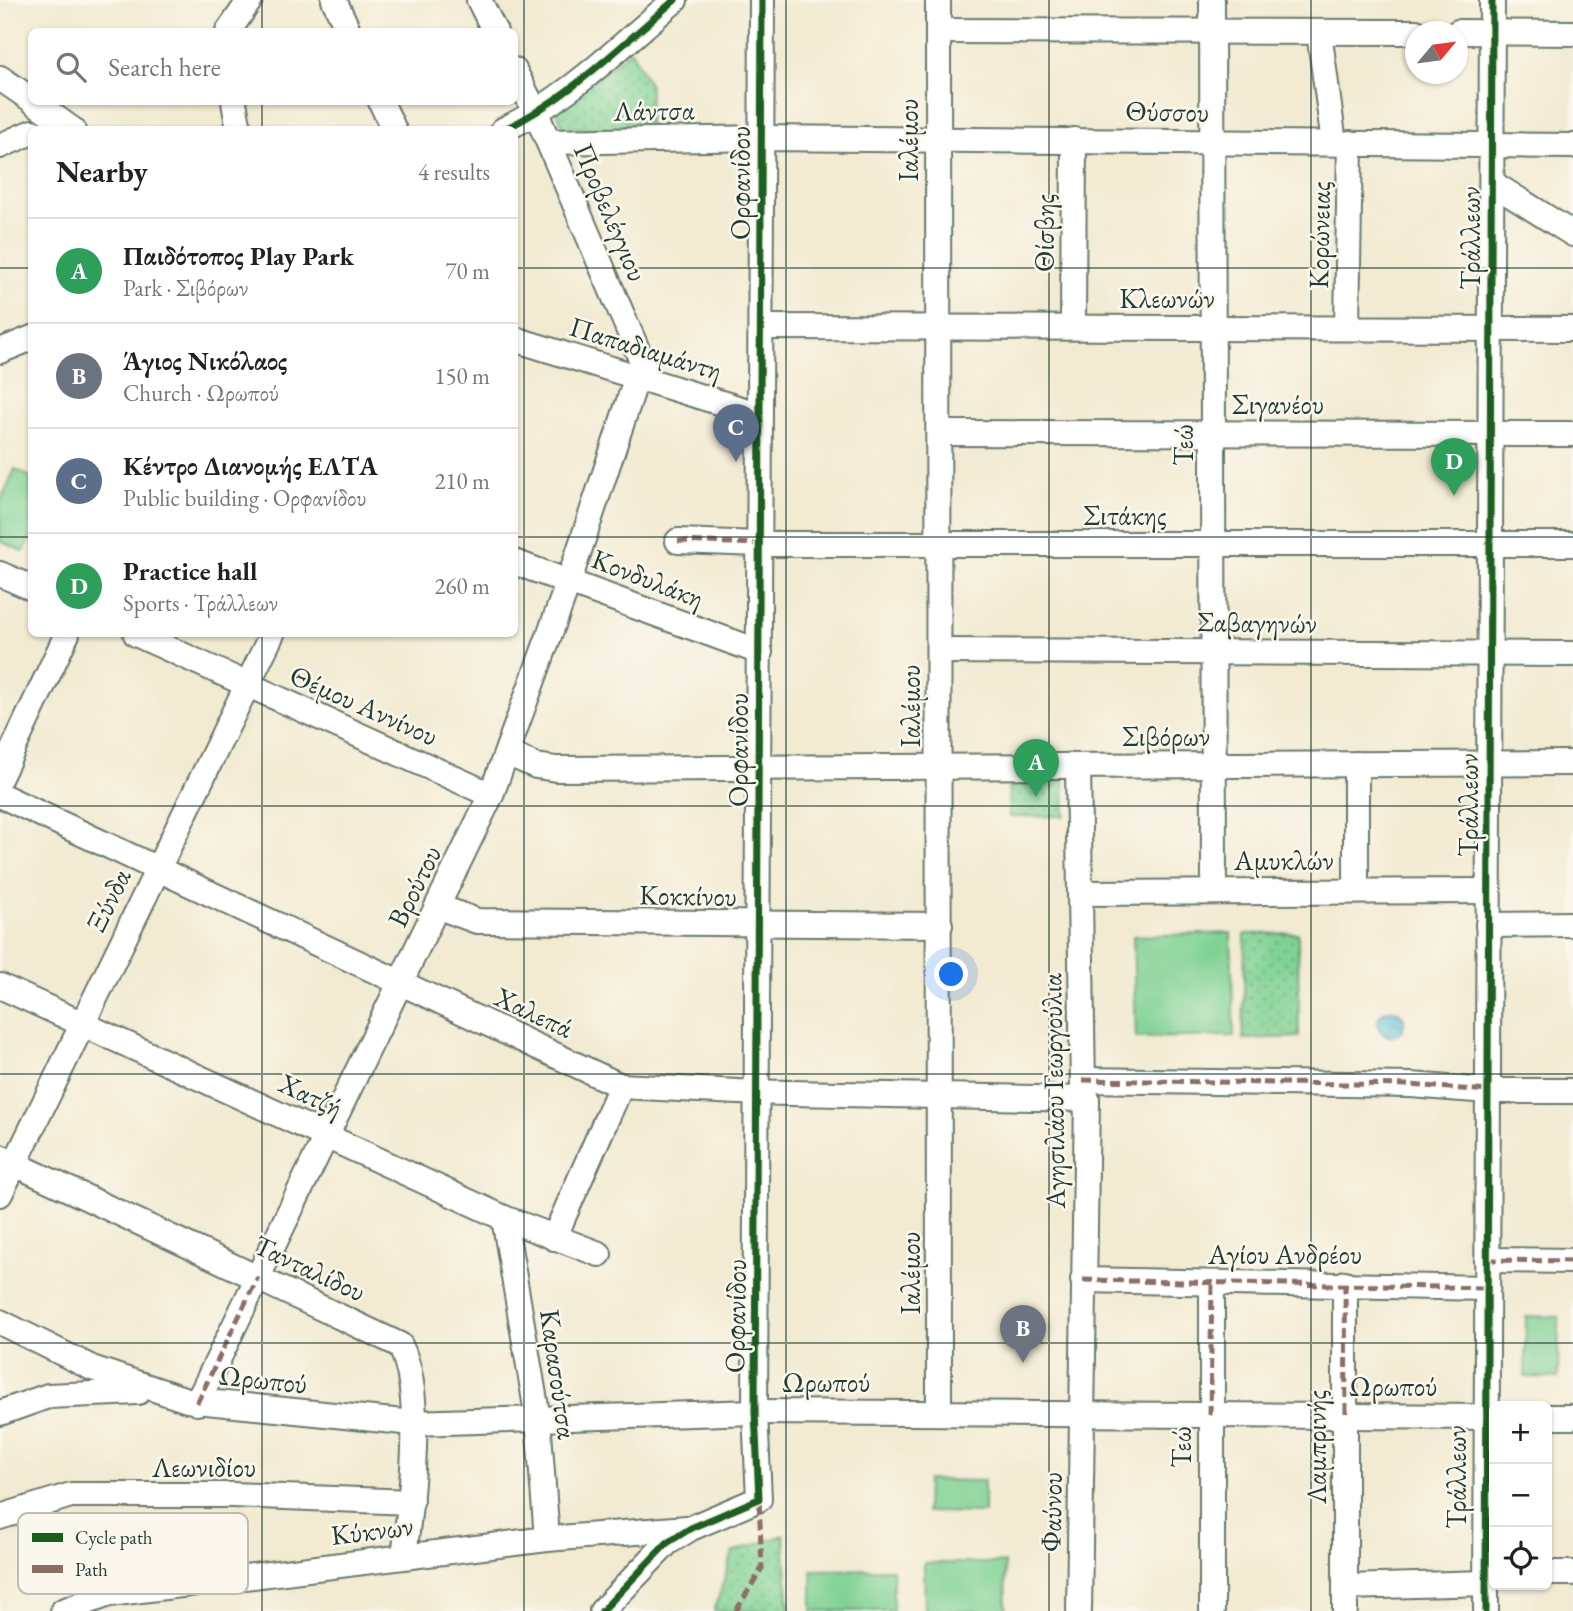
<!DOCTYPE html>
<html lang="en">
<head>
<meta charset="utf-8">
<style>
	:root { --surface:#fff; --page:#f6f6f6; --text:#222; --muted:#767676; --line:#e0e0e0; --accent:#111827 }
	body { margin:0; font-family:"EB Garamond",serif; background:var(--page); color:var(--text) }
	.controls { position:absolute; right:21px; bottom:21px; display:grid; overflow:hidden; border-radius:10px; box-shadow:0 2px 5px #0004 }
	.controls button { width:63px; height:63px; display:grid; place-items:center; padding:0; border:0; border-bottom:2px solid var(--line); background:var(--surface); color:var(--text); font:35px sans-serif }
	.compass { position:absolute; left:1405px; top:21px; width:63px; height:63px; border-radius:50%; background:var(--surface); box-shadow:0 2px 5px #0004; rotate:61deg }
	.you { position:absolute; left:952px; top:975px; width:24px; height:24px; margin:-18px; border:5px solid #fff; border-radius:50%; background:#1a73e8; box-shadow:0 0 0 10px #1a73e833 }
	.badge { display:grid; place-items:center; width:46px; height:46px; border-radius:50%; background:var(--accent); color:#fff; font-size:23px; font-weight:700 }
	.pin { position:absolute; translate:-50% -58px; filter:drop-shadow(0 2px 4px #0008) }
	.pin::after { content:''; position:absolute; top:37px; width:24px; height:21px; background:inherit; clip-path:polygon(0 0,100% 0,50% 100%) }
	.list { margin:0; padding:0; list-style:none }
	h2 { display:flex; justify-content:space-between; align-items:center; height:91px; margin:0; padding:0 28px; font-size:30px }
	h2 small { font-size:23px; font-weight:400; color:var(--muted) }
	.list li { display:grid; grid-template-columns:46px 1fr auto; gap:21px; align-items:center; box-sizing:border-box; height:105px; padding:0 28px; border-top:2px solid var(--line) }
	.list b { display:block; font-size:26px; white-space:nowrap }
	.list p { margin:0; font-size:23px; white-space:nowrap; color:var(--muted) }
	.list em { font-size:23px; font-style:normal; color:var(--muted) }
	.icon { flex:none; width:38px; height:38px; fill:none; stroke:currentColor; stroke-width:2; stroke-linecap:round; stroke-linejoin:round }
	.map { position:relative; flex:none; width:1573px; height:1611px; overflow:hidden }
	.search { position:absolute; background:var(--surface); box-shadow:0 2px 5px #0004; left:28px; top:28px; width:490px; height:77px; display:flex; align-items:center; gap:18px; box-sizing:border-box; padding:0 24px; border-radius:10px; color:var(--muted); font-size:26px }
	.panel { position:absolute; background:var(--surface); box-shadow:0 2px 5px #0004; left:28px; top:126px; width:490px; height:511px; border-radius:10px }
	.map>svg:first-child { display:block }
	.green { fill:url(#green-dots); stroke:#508864; stroke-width:2 }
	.pitch { fill:#80d294; stroke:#508864; stroke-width:2 }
	.water { fill:url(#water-ripples); stroke:#3c7e86; stroke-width:2 }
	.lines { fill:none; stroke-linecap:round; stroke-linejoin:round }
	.minor-casing { stroke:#697a6b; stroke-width:28 }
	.minor { stroke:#fff; stroke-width:24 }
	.quiet { stroke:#8d6e63; stroke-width:5; stroke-dasharray:10 5; stroke-linecap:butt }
	.cycleway-casing { stroke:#fbf7ec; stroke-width:11 }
	.cycleway { stroke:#1b5e20; stroke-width:7 }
	.grid { fill:none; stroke:#1f3d34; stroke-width:2; stroke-opacity:0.55 }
	.labels { text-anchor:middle; stroke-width:5; stroke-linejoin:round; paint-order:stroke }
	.street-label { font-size:28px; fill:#1f3d34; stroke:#fbf7ec }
	.key { fill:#fbf7ec; stroke:#b9bfb5; stroke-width:2 }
	.key-label { font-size:19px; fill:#1f3d34 }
</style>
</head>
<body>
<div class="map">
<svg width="1573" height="1611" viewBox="0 0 1573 1611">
	<defs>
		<pattern id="green-dots" width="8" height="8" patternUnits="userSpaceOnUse" patternTransform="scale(1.75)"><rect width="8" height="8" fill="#80d294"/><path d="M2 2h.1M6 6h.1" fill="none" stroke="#68ac7a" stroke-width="1.8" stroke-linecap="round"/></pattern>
		<pattern id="water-ripples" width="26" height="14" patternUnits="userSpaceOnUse" patternTransform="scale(1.75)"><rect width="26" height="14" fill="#59bfd7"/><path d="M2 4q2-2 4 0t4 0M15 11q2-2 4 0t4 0" fill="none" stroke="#499caf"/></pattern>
	</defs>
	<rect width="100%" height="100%" fill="#fbf7ec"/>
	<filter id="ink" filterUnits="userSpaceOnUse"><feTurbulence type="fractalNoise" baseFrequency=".0143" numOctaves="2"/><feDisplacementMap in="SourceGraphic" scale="14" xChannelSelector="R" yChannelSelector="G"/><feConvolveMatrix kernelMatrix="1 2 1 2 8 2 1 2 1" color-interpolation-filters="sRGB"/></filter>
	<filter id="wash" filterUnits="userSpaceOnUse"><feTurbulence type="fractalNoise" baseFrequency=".00686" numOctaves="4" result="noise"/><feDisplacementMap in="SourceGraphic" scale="28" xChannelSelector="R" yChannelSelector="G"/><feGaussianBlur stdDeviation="1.57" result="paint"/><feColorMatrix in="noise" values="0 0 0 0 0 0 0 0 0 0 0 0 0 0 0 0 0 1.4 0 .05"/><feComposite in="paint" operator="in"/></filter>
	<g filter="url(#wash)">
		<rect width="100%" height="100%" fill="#f2ead1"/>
		<g class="green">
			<path d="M631 50 650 86 649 130 563 128 556 109Z"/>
			<path d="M1064 777 1065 816 1009 817 1008 778Z"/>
			<path d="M1298 933 1299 1037 1243 1039 1245 934Z"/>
			<path d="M784 1535 789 1611H714L733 1552Z"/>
		</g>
		<g class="pitch">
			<path d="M15 469 31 477V536L24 552 0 541V502Z"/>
			<path d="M1231 933 1234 1036 1136 1038 1133 936Z"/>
			<path d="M1526 1316 1559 1317 1558 1378 1525 1377Z"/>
			<path d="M927 1480 984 1481V1513L926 1512Z"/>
			<path d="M924 1563H1005L1006 1611H925Z"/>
			<path d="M893 1569V1611H812V1570Z"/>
		</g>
		<circle class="water" cx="1391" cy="1023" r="13"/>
	</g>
	<g filter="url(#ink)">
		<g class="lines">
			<defs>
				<g id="minor">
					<path d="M334 0 349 32"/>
					<path d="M479 0 495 32"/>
					<path d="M938 0 939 1413"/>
					<path d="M1212 0 1214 890"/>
					<path d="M938 31 1416 32"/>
					<path d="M228 32 250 0"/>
					<path d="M1319 32 1334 143"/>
					<path d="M1458 32 1573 33"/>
					<path d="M514 70 536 113 650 380"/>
					<path d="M0 78 32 100"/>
					<path d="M34 102 73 130"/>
					<path d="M234 102 239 130"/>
					<path d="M381 102 394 130"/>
					<path d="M503 130C568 99 620 46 675 0"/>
					<path d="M549 142 761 138 1573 146"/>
					<path d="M0 146 32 132"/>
					<path d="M1492 183 1573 234"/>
					<path d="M761 327 1573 329"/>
					<path d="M1073 327 1074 140"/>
					<path d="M1347 328 1350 143"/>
					<path d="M514 339 760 415"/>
					<path d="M0 351 32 338"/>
					<path d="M941 433 1573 434"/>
					<path d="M678 541 760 544H1573"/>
					<path d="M514 562 760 652"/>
					<path d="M0 574 32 588"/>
					<path d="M136 634 491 795"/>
					<path d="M940 651 1573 654"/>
					<path d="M509 754 536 766 556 769 1573 763"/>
					<path d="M1078 766 1083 1088 1087 1099 1079 1611"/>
					<path d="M0 777 67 634"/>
					<path d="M0 795 621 1086 738 1092 1087 1099"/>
					<path d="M1356 890V764"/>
					<path d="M1080 893 1488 891"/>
					<path d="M439 907 477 921 940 925"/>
					<path d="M1488 925 1573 924"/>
					<path d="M0 986 504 1218 599 1254"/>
					<path d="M1083 1080 1411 1085 1488 1091H1573"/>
					<path d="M0 1157 400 1345C425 1394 411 1501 404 1556"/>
					<path d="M0 1194 272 634"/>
					<path d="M504 1218 538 1419 547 1539"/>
					<path d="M554 1238 621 1086"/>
					<path d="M1487 1260 1573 1261"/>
					<path d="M1083 1280 1487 1288"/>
					<path d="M1345 1283V1611"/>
					<path d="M0 1322 92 1368 187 1400 413 1423 755 1412 1494 1417"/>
					<path d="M197 1403 491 795 569 581 637 377"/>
					<path d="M0 1413 48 1396 138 1392"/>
					<path d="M1547 1417H1573"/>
					<path d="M0 1517 71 1495H231L411 1502"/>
					<path d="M1547 1573H1573"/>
					<path d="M1346 1587 1486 1583"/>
					<path d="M63 1611 109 1594 547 1539 687 1528"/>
					<path d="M602 1611 667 1543 691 1528 759 1499 755 1412 762 0"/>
					<path d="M1212 1611V1283"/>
					<path d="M1486 1611 1492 0"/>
				</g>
			</defs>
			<use href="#minor" class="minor-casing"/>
			<use href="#minor" class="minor"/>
			<g class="quiet">
				<path d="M678 541 760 544"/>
				<path d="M1083 1080 1411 1085 1488 1091"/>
				<path d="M1487 1260 1573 1261"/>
				<path d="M1083 1280 1487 1288"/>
				<path d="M1345 1283 1346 1416"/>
				<path d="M197 1403 258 1277"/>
				<path d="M1210 1415 1212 1283"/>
				<path d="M736 1611 762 1568 759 1499"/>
			</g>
			<defs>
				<g id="cycleway">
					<path d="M503 130C568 99 620 46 675 0"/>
					<path d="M602 1611 667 1543 691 1528 759 1499 755 1412 762 0"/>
					<path d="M1486 1611 1492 0"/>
				</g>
			</defs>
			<use href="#cycleway" class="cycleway-casing"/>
			<use href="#cycleway" class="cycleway"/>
		</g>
	</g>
	<path class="grid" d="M262 0V32M524 0V1611M786 0V1611M1049 0V1611M1311 0V1611M262 102V130M0 268H32M514 268H1573M0 537H32M514 537H1573M262 634V1611M0 806H1573M0 1074H1573M0 1343H1573"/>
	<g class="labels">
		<g class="street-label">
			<text transform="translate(654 110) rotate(-1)" y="10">Λάντσα</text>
			<text transform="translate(1167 111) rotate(1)" y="10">Θύσσου</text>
			<text transform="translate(908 140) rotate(-90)" y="10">Ιαλέμου</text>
			<text transform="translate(740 183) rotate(-90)" y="10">Ορφανίδου</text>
			<text transform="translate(611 212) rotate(67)" y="10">Προβελέγγιου</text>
			<text transform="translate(1044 233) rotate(-90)" y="10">Θίσβης</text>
			<text transform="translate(1319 235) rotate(-89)" y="10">Κορώνειας</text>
			<text transform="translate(1470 238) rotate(-90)" y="10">Τράλλεων</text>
			<text x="1167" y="308">Κλεωνών</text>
			<text transform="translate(646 348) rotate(17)" y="10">Παπαδιαμάντη</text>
			<text x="1278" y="414">Σιγανέου</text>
			<text transform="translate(1183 445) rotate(-90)" y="10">Τεώ</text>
			<text x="1125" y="525">Σιτάκης</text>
			<text transform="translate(648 578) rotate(21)" y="10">Κονδυλάκη</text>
			<text transform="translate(1257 622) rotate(1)" y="10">Σαβαγηνών</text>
			<text transform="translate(364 705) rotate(24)" y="10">Θέμου Αννίνου</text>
			<text transform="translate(910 706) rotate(-90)" y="10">Ιαλέμου</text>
			<text x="1166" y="746">Σιβόρων</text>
			<text transform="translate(738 750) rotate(-90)" y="10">Ορφανίδου</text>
			<text transform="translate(1468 805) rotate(-90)" y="10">Τράλλεων</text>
			<text x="1284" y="870">Αμυκλών</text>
			<text transform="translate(414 886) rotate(-64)" y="10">Βρούτου</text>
			<text transform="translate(688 895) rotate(1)" y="10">Κοκκίνου</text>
			<text transform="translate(108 900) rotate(-64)" y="10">Ξύνδα</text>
			<text transform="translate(534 1012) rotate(25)" y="10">Χαλεπά</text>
			<text transform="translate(1053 1091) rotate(-91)" y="10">Αγησιλάου Γεωργούλια</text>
			<text transform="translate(311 1095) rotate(25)" y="10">Χατζή</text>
			<text x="1285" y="1264">Αγίου Ανδρέου</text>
			<text transform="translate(310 1268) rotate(25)" y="10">Τανταλίδου</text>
			<text transform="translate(910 1273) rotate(-90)" y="10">Ιαλέμου</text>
			<text transform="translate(735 1316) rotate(-89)" y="10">Ορφανίδου</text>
			<text transform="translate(559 1374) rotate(82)" y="10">Καρασούτσα</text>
			<text transform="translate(263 1379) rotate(6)" y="10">Ωρωπού</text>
			<text x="826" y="1392">Ωρωπού</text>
			<text x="1393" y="1396">Ωρωπού</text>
			<text transform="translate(1181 1447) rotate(-90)" y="10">Τεώ</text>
			<text transform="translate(1316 1447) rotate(-90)" y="10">Λαμπρινής</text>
			<text x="204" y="1477">Λεωνιδίου</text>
			<text transform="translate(1456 1477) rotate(-90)" y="10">Τράλλεων</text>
			<text transform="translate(1051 1512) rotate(-89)" y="10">Φαύνου</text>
			<text transform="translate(372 1530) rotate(-7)" y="10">Κύκνων</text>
		</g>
	</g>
	<rect x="18" y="1513" width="230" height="81" rx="10" class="key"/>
	<rect x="32" y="1533" width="31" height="9" fill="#1b5e20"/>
	<rect x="32" y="1565" width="31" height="8" fill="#8d6e63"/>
	<g class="key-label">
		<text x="75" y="1544">Cycle path</text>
		<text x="75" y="1576">Path</text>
	</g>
</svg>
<div class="controls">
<button>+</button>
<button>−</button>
<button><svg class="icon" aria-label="locate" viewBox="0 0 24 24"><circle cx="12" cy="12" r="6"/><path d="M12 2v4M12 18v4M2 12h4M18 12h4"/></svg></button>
</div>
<svg class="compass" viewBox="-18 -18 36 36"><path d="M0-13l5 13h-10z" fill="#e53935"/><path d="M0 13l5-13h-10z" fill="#767676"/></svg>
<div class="you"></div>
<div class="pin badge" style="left:1036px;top:797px;background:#2e9e5b">A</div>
<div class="pin badge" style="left:1023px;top:1363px;background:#6b7280">B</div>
<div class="pin badge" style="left:736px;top:462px;background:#5c6f8a">C</div>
<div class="pin badge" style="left:1454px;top:496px;background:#2e9e5b">D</div>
<div class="search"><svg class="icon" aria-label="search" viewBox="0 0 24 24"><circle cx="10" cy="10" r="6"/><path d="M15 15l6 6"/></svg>Search here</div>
<section class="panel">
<h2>Nearby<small>4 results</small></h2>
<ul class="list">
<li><span class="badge" style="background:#2e9e5b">A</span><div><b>Παιδότοπος Play Park</b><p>Park · Σιβόρων</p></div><em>70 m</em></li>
<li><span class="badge" style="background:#6b7280">B</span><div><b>Άγιος Νικόλαος</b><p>Church · Ωρωπού</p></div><em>150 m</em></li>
<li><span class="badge" style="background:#5c6f8a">C</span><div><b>Κέντρο Διανομής ΕΛΤΑ</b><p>Public building · Ορφανίδου</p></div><em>210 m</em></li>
<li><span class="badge" style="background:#2e9e5b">D</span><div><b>Practice hall</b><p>Sports · Τράλλεων</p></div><em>260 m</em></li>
</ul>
</section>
</div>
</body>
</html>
